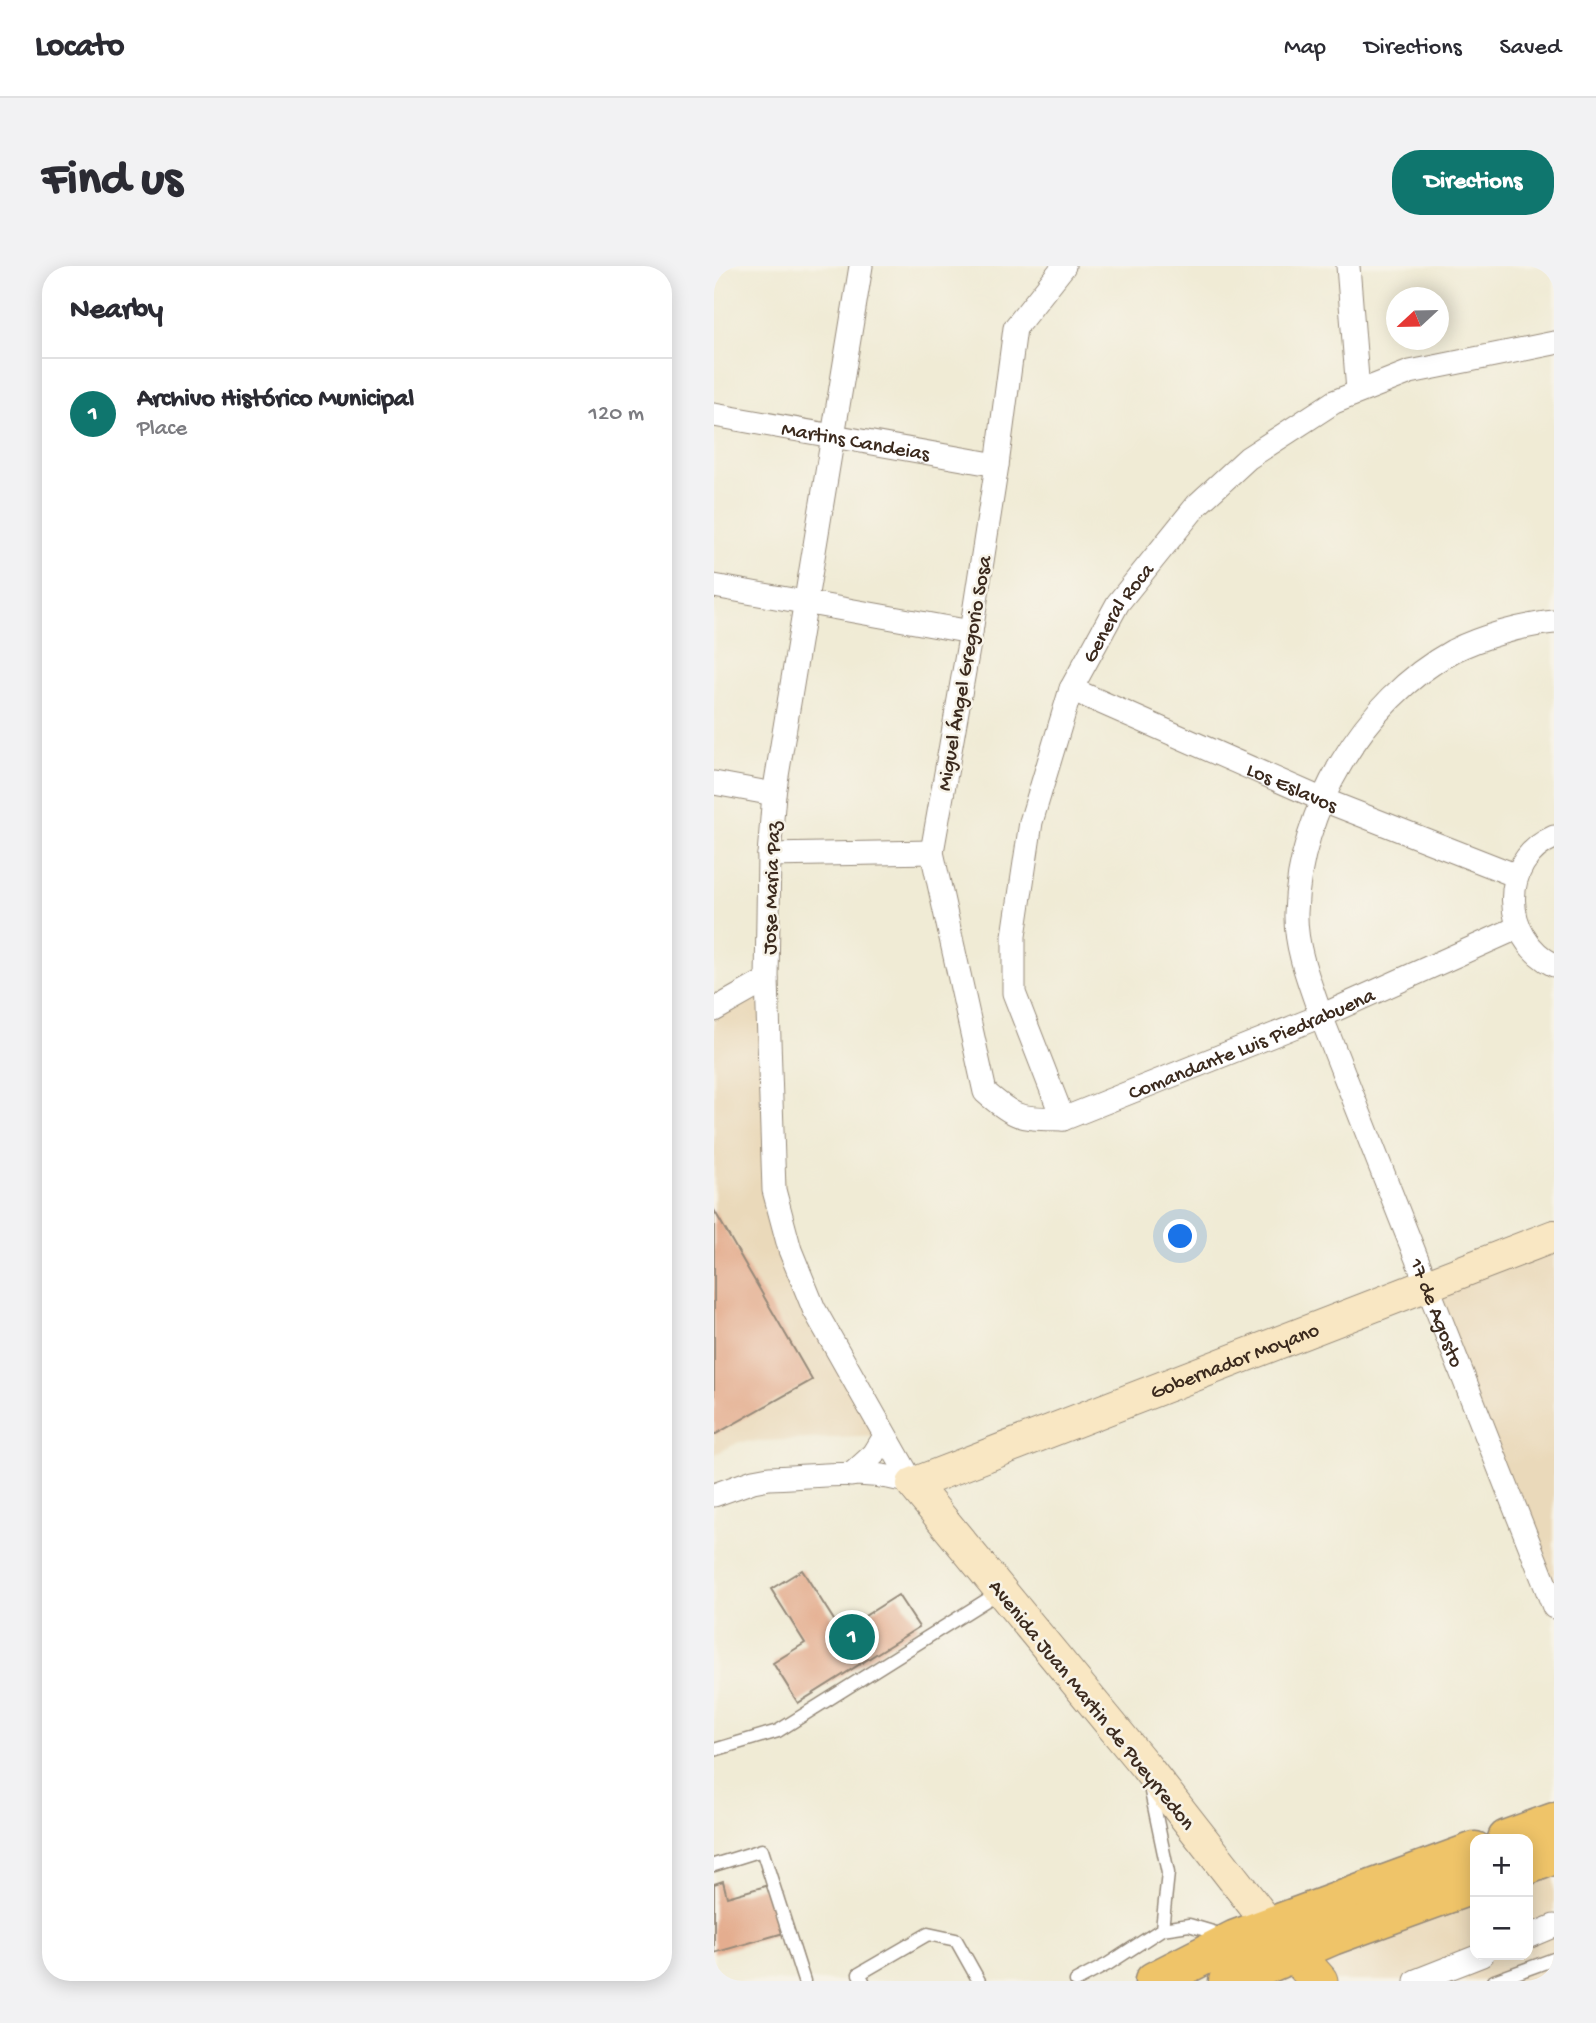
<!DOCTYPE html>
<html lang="en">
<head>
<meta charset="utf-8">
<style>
	:root { --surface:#fff; --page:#f2f2f3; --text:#2b2b33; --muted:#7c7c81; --line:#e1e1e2; --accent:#0f766e }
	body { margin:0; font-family:"Gochi Hand",sans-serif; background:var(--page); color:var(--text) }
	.controls { position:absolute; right:21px; bottom:21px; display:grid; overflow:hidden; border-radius:14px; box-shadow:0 4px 18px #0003 }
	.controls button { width:63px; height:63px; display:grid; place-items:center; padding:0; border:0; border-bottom:2px solid var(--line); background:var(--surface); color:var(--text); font:35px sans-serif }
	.compass { position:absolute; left:672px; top:21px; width:63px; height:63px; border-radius:50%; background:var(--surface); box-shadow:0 4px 18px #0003; rotate:248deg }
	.you { position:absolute; left:467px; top:971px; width:24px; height:24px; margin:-18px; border:5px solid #fff; border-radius:50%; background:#1a73e8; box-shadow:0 0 0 10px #1a73e833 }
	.badge { display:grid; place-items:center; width:46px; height:46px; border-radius:50%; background:var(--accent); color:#fff; font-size:23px; font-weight:700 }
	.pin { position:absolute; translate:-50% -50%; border:4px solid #fff; box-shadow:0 2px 7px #0006 }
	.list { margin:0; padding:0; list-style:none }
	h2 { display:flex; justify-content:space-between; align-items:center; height:91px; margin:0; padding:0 28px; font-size:30px }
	h2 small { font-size:23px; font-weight:400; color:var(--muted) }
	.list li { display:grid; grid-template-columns:46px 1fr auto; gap:21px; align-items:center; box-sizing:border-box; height:112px; padding:0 28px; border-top:2px solid var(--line) }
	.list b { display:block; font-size:26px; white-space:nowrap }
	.list p { margin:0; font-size:23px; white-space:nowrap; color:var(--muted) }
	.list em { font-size:23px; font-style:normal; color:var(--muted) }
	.map { position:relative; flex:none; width:840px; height:1715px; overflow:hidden; border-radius:28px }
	header { display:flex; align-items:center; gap:42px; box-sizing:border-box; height:98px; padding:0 35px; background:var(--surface); border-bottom:2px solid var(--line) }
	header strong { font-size:33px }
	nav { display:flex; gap:38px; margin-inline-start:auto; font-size:24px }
	.intro { display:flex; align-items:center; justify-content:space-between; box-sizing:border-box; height:168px; padding:0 42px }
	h1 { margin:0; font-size:49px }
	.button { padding:18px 32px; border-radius:28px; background:var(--accent); color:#fff; font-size:24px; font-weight:700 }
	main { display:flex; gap:42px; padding:0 42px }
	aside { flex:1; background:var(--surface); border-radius:28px; box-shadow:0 4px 18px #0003 }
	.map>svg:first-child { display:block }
	.built { fill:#ead9ba }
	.building { fill:#e4ad8f }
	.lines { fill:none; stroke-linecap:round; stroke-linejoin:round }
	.lane-casing { stroke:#968a7a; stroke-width:15 }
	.street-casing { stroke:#968a7a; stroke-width:25 }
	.secondary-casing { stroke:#968a7a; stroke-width:34 }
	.primary-casing { stroke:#968a7a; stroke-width:39 }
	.highway-casing { stroke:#968a7a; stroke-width:41 }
	.lane { stroke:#fff; stroke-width:12 }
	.street { stroke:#fff; stroke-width:23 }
	.secondary { stroke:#f9e7c3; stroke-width:32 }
	.primary { stroke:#efc469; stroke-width:37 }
	.highway { stroke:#efc469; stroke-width:38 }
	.labels { text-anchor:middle; stroke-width:5; stroke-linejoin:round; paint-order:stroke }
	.street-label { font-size:21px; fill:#3b2a1e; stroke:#f7f3e8 }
</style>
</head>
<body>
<header>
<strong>Locato</strong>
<nav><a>Map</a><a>Directions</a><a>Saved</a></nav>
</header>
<div class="intro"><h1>Find us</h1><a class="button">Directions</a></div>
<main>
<aside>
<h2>Nearby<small></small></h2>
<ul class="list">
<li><span class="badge">1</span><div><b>Archivo Histórico Municipal</b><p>Place</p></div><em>120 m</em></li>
</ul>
</aside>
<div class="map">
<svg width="840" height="1715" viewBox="0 0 840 1715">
	<rect width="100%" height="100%" fill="#f7f3e8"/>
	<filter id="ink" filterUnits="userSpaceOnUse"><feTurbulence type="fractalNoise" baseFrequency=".0143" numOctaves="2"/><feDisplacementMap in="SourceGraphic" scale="14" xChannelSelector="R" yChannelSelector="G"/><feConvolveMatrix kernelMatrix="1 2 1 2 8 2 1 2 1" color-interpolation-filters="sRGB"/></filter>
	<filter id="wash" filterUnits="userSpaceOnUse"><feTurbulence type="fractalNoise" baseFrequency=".00686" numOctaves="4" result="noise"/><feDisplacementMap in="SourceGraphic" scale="28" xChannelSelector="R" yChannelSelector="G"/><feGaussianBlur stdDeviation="1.57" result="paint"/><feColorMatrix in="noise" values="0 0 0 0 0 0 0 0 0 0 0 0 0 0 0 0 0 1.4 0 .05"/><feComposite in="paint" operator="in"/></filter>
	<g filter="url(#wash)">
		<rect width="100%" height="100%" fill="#f0ebd5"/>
		<g class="built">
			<path d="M53 714 76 984 171 1170 25 1176 0 1189V744Z"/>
			<path d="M840 970V1341L714 1019Z"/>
			<path d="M840 1589V1715H514L761 1618V1689H814V1599Z"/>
		</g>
		<g id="blocks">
			<g class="building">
				<path d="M0 944 98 1114 0 1169Z"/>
				<path d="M88 1304 127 1365 184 1329 205 1361 84 1437 59 1397 91 1377 57 1323Z"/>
				<path d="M9 1615 13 1631 59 1618 73 1666 0 1687V1618Z"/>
			</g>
		</g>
	</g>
	<g filter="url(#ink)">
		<use href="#blocks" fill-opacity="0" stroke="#968a7a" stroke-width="2"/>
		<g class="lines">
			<defs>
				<g id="lane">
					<path d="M0 1484 64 1465 287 1325"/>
					<path d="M0 1599 48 1584 90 1715"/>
					<path d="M448 1663 475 1659 512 1670"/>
					<path d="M149 1715 145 1708 214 1668 242 1674 265 1715"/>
					<path d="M362 1715 394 1698 448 1663 454 1607 436 1521"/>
					<path d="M780 1715 840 1693"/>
				</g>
				<g id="street">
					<path d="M147 0 60 528 55 589 53 714 60 924 76 984 100 1043 199 1218"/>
					<path id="s1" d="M350 0 301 62 283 199 257 366 218 586 271 826C303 854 307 852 349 853L607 750 803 662"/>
					<path d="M634 0 644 125"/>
					<path id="s2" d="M0 149 283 199"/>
					<path d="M0 320 257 366"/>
					<path id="s3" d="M840 356C810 359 766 371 739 385 648 435 585 545 582 647 581 682 596 718 607 750L840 1341"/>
					<path id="s4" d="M357 423 607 533 803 610"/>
					<path d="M0 517 60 528"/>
					<path d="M840 571C784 595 788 673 840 699"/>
					<path d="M55 589 218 586"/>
					<path d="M0 744 53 714"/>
					<path id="s5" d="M349 853 300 727V670L317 556 357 423 404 337 483 239 534 192 620 136 696 106 840 77"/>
					<path d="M137 1209 160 1188 171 1170"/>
					<path d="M0 1229 39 1215 55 1212C98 1211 159 1201 199 1218"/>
					<path d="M814 1671 840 1660"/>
					<path d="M702 1715 768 1689"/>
				</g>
				<g id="secondary">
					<path id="s6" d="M557 1661 432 1501 199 1218 840 970"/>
				</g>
				<path id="primary" d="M559 1663 605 1715"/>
				<g id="highway">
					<path d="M793 1573 840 1556"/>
					<path d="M814 1599 840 1589"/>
					<path d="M440 1715 522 1673 761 1585"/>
					<path d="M514 1715 618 1670 761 1618"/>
				</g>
			</defs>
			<use href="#lane" class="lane-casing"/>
			<use href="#street" class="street-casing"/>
			<use href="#secondary" class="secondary-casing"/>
			<use href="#primary" class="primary-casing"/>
			<use href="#highway" class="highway-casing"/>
			<use href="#lane" class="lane"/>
			<use href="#street" class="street"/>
			<use href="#secondary" class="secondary"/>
			<use href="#primary" class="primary"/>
			<use href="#highway" class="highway"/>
		</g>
	</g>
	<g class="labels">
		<g class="street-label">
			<text dy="7" stroke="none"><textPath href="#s2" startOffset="144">Martins Candeias</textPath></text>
			<text dy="7" stroke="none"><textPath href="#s5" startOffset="536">General Roca</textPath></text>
			<text transform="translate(249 407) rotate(-80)" y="7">Miguel Ángel Gregorio Sosa</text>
			<text dy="7" stroke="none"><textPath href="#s4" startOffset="242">Los Eslavos</textPath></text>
			<text transform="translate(56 622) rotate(-88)" y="7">Jose Maria Paz</text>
			<text dy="7" stroke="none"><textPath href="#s1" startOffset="1144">Comandante Luis Piedrabuena</textPath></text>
			<text dy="7" stroke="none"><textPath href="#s3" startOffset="849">17 de Agosto</textPath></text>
			<text dy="7" stroke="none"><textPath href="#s6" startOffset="914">Gobernador Moyano</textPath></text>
			<text transform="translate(379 1438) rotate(51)" y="7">Avenida Juan Martin de Pueyrredon</text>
		</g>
	</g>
</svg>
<div class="controls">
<button>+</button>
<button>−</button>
</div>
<svg class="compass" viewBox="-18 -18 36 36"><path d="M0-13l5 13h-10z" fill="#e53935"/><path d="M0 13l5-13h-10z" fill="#7c7c81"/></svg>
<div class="you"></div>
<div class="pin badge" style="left:138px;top:1371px">1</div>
</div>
</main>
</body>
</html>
